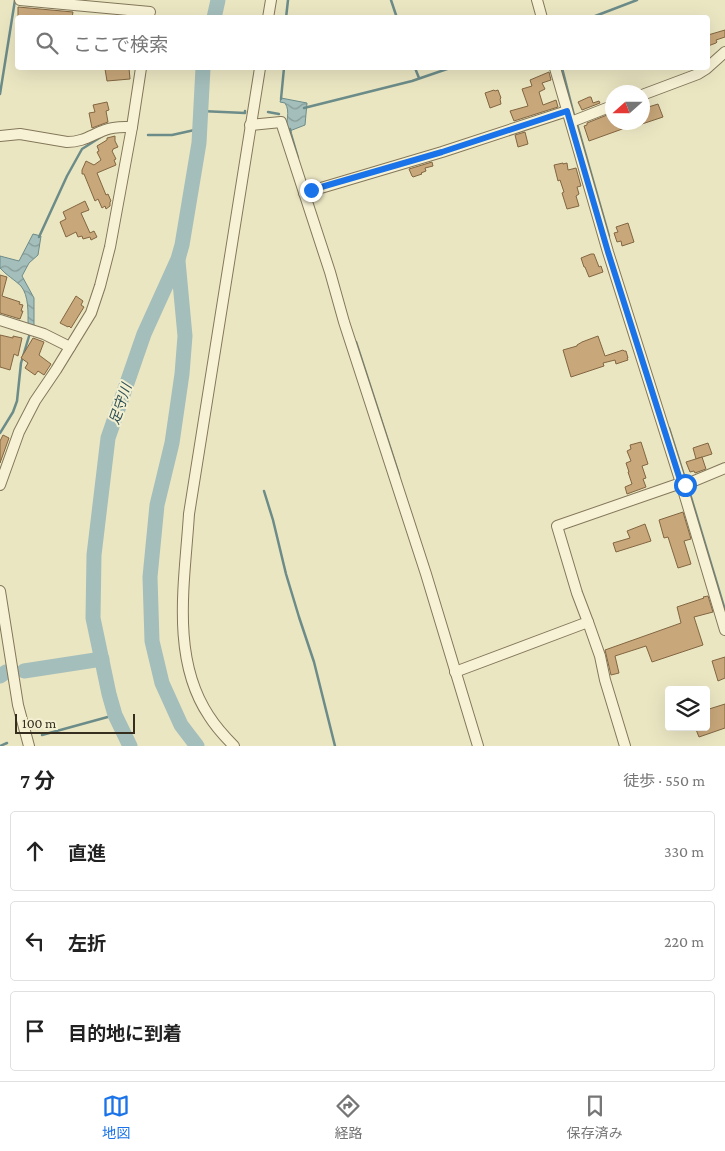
<!DOCTYPE html>
<html lang="ja">
<head>
<meta charset="utf-8">
<style>
	:root { --surface:#fff; --page:#f2f2f2; --text:#222; --muted:#767676; --line:#e0e0e0; --accent:#1a73e8 }
	body { margin:0; font-family:"Crimson Pro","Noto Sans JP",serif; background:var(--page); color:var(--text) }
	.controls { position:absolute; right:15px; bottom:15px; display:grid; overflow:hidden; border-radius:5px; box-shadow:0 5px 20px #0002 }
	.controls button { width:45px; height:45px; display:grid; place-items:center; padding:0; border:0; border-bottom:1px solid var(--line); background:var(--surface); color:var(--text); font:25px sans-serif }
	.compass { position:absolute; left:605px; top:85px; width:45px; height:45px; border-radius:50%; background:var(--surface); box-shadow:0 5px 20px #0002; rotate:249deg }
	.scale { position:absolute; left:15px; bottom:12px; width:120px; box-sizing:border-box; padding-left:5px; border:2px solid #352d1e; border-top:0; font-size:14px; line-height:18px; white-space:nowrap; color:#352d1e; -webkit-text-stroke:4px #f3efd1; paint-order:stroke }
	.stop { position:absolute; width:15px; height:15px; margin:-11px; border:4px solid #1a73e8; border-radius:50%; background:#fff }
	.stop.end { background:#1a73e8; border-color:#fff; box-shadow:0 1px 5px #0008 }
	.list { margin:0; padding:0; list-style:none }
	h2 { display:flex; justify-content:space-between; align-items:center; height:65px; margin:0; padding:0 20px; font-size:21px }
	h2 small { font-size:16px; font-weight:400; color:var(--muted) }
	.list li { display:grid; grid-template-columns:32px 1fr auto; gap:15px; align-items:center; box-sizing:border-box; height:80px; margin:0 10px 10px; padding:0 10px; border:1px solid var(--line); border-radius:5px }
	.list b { display:block; font-size:19px; white-space:nowrap }
	.list em { font-size:16px; font-style:normal; color:var(--muted) }
	.icon { flex:none; width:28px; height:28px; fill:none; stroke:currentColor; stroke-width:2; stroke-linecap:round; stroke-linejoin:round }
	.map { position:relative; flex:none; width:725px; height:746px; overflow:hidden }
	.search { position:absolute; background:var(--surface); box-shadow:0 5px 20px #0002; left:15px; right:15px; top:15px; height:55px; display:flex; align-items:center; gap:12px; box-sizing:border-box; padding:0 18px; border-radius:5px; color:var(--muted); font-size:19px }
	.sheet { height:335px; background:var(--surface) }
	nav { display:flex; justify-content:space-around; align-items:center; box-sizing:border-box; height:70px; border-top:1px solid var(--line); background:var(--surface); font-size:14px; color:var(--muted) }
	nav a { display:grid; justify-items:center; gap:2px }
	nav .on { color:var(--accent) }
	.map>svg:first-child { display:block }
	.water { fill:url(#water-waves); stroke:#6c8c89 }
	.lines { fill:none; stroke-linecap:round; stroke-linejoin:round }
	.stream { stroke:#6c8c89; stroke-width:2.5 }
	.river { stroke:#a4bebb; stroke-width:15 }
	.building { fill:#c8a77a; stroke:#826641 }
	.minor-casing { stroke:#84775a; stroke-width:12 }
	.minor { stroke:#f7f2d5; stroke-width:10 }
	.route { stroke:#1a73e8; stroke-width:6 }
	.labels { text-anchor:middle; stroke-width:4; stroke-linejoin:round; paint-order:stroke }
	.water-label { font-size:14px; font-style:italic; fill:#2e5054; stroke:#f3efd1 }
</style>
</head>
<body>
<div class="map">
<svg width="725" height="746" viewBox="0 0 725 746">
	<defs>
		<pattern id="water-waves" width="16" height="10" patternUnits="userSpaceOnUse" patternTransform="scale(1.25)"><rect width="16" height="10" fill="#a4bebb"/><path d="M0 5q4-4 8 0t8 0" fill="none" stroke="#869b97"/></pattern>
	</defs>
	<rect width="100%" height="100%" fill="#ebe6c2"/>
	<g class="water">
		<path d="M281 98 307 103 305 125 287 132C285 122 291 112 285 103L280 102Z"/>
		<path d="M33 234 41 236 38 255 29 263 22 276 34 298V328L28 325C28 313 29 296 21 286 15 280 6 275 0 268V256L19 261Z"/>
	</g>
	<g class="lines">
		<g class="stream">
			<path d="M391 0 397 18"/>
			<path d="M286 18 288 0"/>
			<path d="M590 18 637 0"/>
			<path d="M415 68 419 78"/>
			<path d="M562 68 575 119"/>
			<path d="M0 94 15 0"/>
			<path d="M281 99 284 68"/>
			<path d="M304 108 412 81 450 68"/>
			<path d="M201 111 245 113V111"/>
			<path d="M268 112 279 114"/>
			<path d="M577 124 609 236"/>
			<path d="M290 129 291 134 298 158"/>
			<path d="M148 135H172L199 129"/>
			<path d="M39 237 67 176 82 149 104 135"/>
			<path d="M356 342 399 475"/>
			<path d="M669 428 686 482"/>
			<path d="M0 433 13 412 17 401 21 363 30 333"/>
			<path d="M688 487 725 610"/>
			<path d="M264 491 273 520 286 574 299 617 314 662 335 746"/>
			<path d="M42 735 115 715"/>
			<path d="M0 746 7 743"/>
		</g>
		<g class="river">
			<path d="M214 18 218 0"/>
			<path d="M178 261 185 336 182 374 172 443 157 505 150 577 152 641 162 683 181 725 197 746"/>
			<path d="M24 671 102 659"/>
			<path d="M0 676 6 672"/>
			<path d="M130 746 115 715 109 694 93 618 94 555 108 438 144 334 178 259 182 245 199 143 203 68"/>
		</g>
	</g>
	<g class="building">
		<path d="M18 7 73 12 72 18H18Z"/>
		<path d="M725 30V37L716 40 717 42 716 43 708 46V35Z"/>
		<path d="M118 68H129L130 79 107 81 105 69Z"/>
		<path d="M549 72 551 80 542 83 545 89 539 92 543 105 556 100 558 107 514 121 510 111 528 106 522 89 532 86 530 80Z"/>
		<path d="M494 90 495 91 498 90 501 98 500 99 501 104 490 108 485 93Z"/>
		<path d="M589 97H591L593 103 599 101 600 103 582 110 578 102Z"/>
		<path d="M107 102 109 110 106 111 108 122 92 128 89 113 95 112 93 105Z"/>
		<path d="M658 104 663 117 642 124V109Z"/>
		<path d="M612 113V122L639 123 589 141 584 126 587 125V123Z"/>
		<path d="M525 132 528 144 518 147 515 135Z"/>
		<path d="M115 136V141L118 147 113 149V150L112 151 116 159 114 160 116 165 97 173 106 195 108 194 111 201 110 202V206L106 209 105 206 102 208 98 199 95 201 84 174H82V170L86 161 94 165 101 160 97 152 99 151 97 146 107 140V138Z"/>
		<path d="M432 162 433 166 425 168 426 171 421 173 422 174 413 177 412 176 409 169Z"/>
		<path d="M563 163V164L567 163 568 170 576 168 581 186 577 187 579 194 576 196 579 206 567 209 562 193 564 192 560 180 558 181 554 165Z"/>
		<path d="M85 201 89 210 81 213 90 233 94 231 97 237 91 240 90 237 83 239 82 236 78 237 76 232 66 237 60 222 66 219 63 212Z"/>
		<path d="M628 223 634 242 622 246 621 241 617 242 614 233 618 232 616 227Z"/>
		<path d="M591 254H594L599 267 601 266 603 272 589 277 585 267H584L581 258Z"/>
		<path d="M0 275 7 277 2 296 20 302 19 304 23 305 21 311H23L20 319 0 313Z"/>
		<path d="M76 296 83 301 81 305 84 307 71 328 69 326 68 327 60 323Z"/>
		<path d="M0 335 13 338V336L22 338 18 356 14 354 10 370 0 367Z"/>
		<path d="M598 336 605 356 623 350 624 351H626L628 358H627L628 360 616 364 615 360 603 363 604 366 571 377 563 350 577 346V345L582 342Z"/>
		<path d="M33 338 44 342 39 355 51 364 44 375 38 371 35 375 25 368 28 363 21 358Z"/>
		<path d="M3 435 9 438 0 463V441Z"/>
		<path d="M641 442 648 464 642 466 646 478 643 479 646 487 627 494 625 487 632 484 628 472H629L626 463 631 461 627 451 631 449 630 445Z"/>
		<path d="M708 443 712 454 696 459 693 448Z"/>
		<path d="M702 457 706 469 695 473 694 471 690 472 686 462Z"/>
		<path d="M683 512 691 539 684 541 691 564 678 568 668 537 664 538 659 520Z"/>
		<path d="M645 524 651 541 616 552 613 543 630 538 627 531Z"/>
		<path d="M708 596 713 612 694 617 703 645 652 662 646 646 615 656 619 673 611 675 605 650 681 623 677 607 704 598 703 597Z"/>
		<path d="M725 657V678L718 681 712 661Z"/>
		<path d="M725 704V728L699 737 695 727H706V710Z"/>
	</g>
	<g class="lines">
		<defs>
			<g id="minor">
				<path d="M20 0 150 12"/>
				<path d="M537 0 542 18"/>
				<path d="M268 18 271 0"/>
				<path d="M555 68 608 252 681 483 725 630"/>
				<path d="M642 95 698 74 706 69 725 52"/>
				<path d="M571 122 612 106"/>
				<path d="M250 125 281 122 330 272 344 322 426 574 478 746"/>
				<path d="M0 136 20 134 67 142C83 142 91 135 105 130 114 126 123 127 132 127"/>
				<path d="M304 193 442 152 567 111"/>
				<path d="M0 320 44 334 70 347"/>
				<path d="M0 485 19 432 35 401 56 370 91 313 100 286 110 247 132 127 141 68"/>
				<path d="M682 486 725 468"/>
				<path d="M0 591 18 705 29 746"/>
				<path d="M588 622 600 656 605 680 625 746"/>
				<path d="M455 672 588 622 577 593 557 526 681 483"/>
				<path d="M234 746C225 737 216 727 209 716 170 658 185 580 189 514L260 68"/>
			</g>
		</defs>
		<use href="#minor" class="minor-casing"/>
		<use href="#minor" class="minor"/>
	</g>
	<g class="lines">
		<path class="route" d="M311 190 442 152 567 111 608 252 682 486 685 485"/>
	</g>
	<g class="labels">
		<g class="water-label">
			<text transform="translate(120 404) rotate(-71)" y="5">足守川</text>
		</g>
	</g>
</svg>
<div class="controls">
<button><svg class="icon" aria-label="layers" viewBox="0 0 24 24"><path d="M12 4l9 5-9 5-9-5zM3 14l9 5 9-5"/></svg></button>
</div>
<svg class="compass" viewBox="-18 -18 36 36"><path d="M0-13l5 13h-10z" fill="#e53935"/><path d="M0 13l5-13h-10z" fill="#767676"/></svg>
<div class="scale">100 m</div>
<div class="stop" style="left:685px;top:485px"></div>
<div class="stop end" style="left:311px;top:190px"></div>
<div class="search"><svg class="icon" aria-label="search" viewBox="0 0 24 24"><circle cx="10" cy="10" r="6"/><path d="M15 15l6 6"/></svg>ここで検索</div>
</div>
<section class="sheet">
<h2>7 分<small>徒歩 · 550 m</small></h2>
<ul class="list">
<li><svg class="icon" aria-label="ahead" viewBox="0 0 24 24"><path d="M12 20V5M6 11l6-6 6 6"/></svg><div><b>直進</b></div><em>330 m</em></li>
<li><svg class="icon" aria-label="left" viewBox="0 0 24 24"><path d="M17 20v-9H6M10 6l-5 5 5 5"/></svg><div><b>左折</b></div><em>220 m</em></li>
<li><svg class="icon" aria-label="arrive" viewBox="0 0 24 24"><path d="M6 21V4h12l-3 4 3 4H6"/></svg><div><b>目的地に到着</b></div></li>
</ul>
</section>
<nav>
<a class="on"><svg class="icon" aria-label="map" viewBox="0 0 24 24"><path d="M3 6l6-2 6 2 6-2v14l-6 2-6-2-6 2zM9 4v14M15 6v14"/></svg>地図</a>
<a><svg class="icon" aria-label="directions" viewBox="0 0 24 24"><path d="M12 3l9 9-9 9-9-9zM9 14v-3h6M13 9l2 2-2 2"/></svg>経路</a>
<a><svg class="icon" aria-label="saved" viewBox="0 0 24 24"><path d="M7 4h10v16l-5-4-5 4z"/></svg>保存済み</a>
</nav>
</body>
</html>
